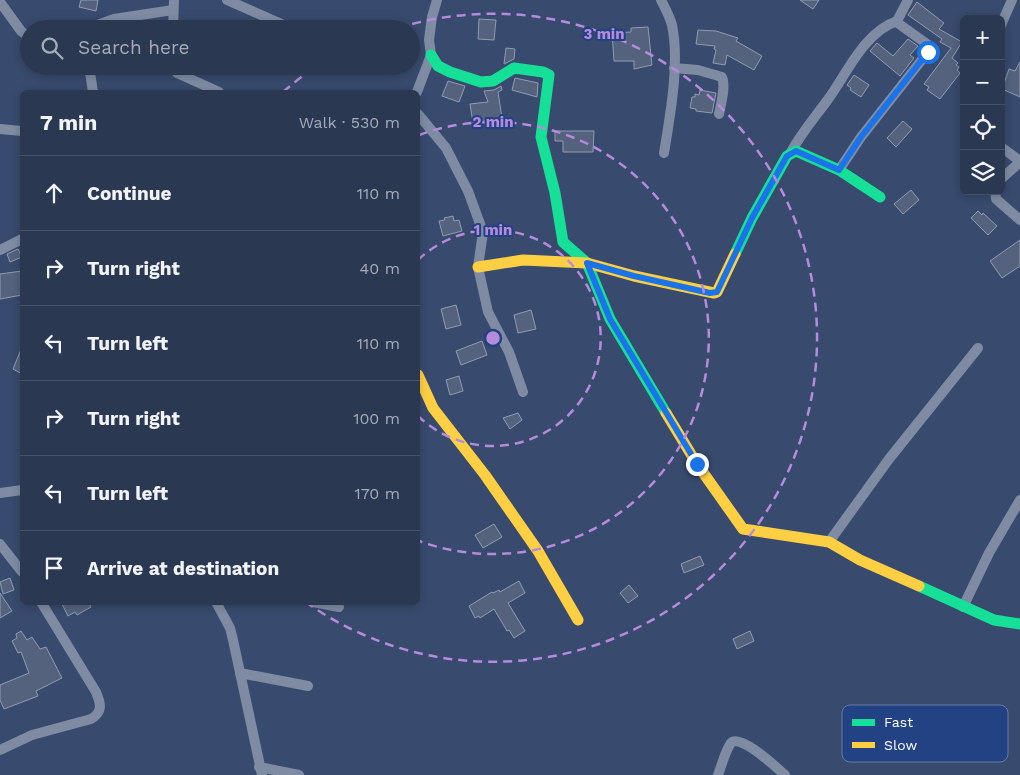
<!DOCTYPE html>
<html lang="en">
<head>
<meta charset="utf-8">
<style>
	:root { --surface:#2a3852; --page:#323f59; --text:#f1f3f6; --muted:#a5acb8; --line:#465269 }
	body { margin:0; font-family:"Work Sans",sans-serif; background:var(--page); color:var(--text) }
	.controls { position:absolute; right:15px; top:15px; display:grid; overflow:hidden; border-radius:8px; box-shadow:0 2px 8px #0003 }
	.controls button { width:45px; height:45px; display:grid; place-items:center; padding:0; border:0; border-bottom:1px solid var(--line); background:var(--surface); color:var(--text); font:25px sans-serif }
	.stop { position:absolute; width:15px; height:15px; margin:-11px; border:4px solid #1a73e8; border-radius:50%; background:#fff }
	.stop.end { background:#1a73e8; border-color:#fff; box-shadow:0 1px 5px #0008 }
	.list { margin:0; padding:0; list-style:none }
	h2 { display:flex; justify-content:space-between; align-items:center; height:65px; margin:0; padding:0 20px; font-size:21px }
	h2 small { font-size:16px; font-weight:400; color:var(--muted) }
	.list li { display:grid; grid-template-columns:32px 1fr auto; gap:15px; align-items:center; box-sizing:border-box; height:75px; padding:0 20px; border-top:1px solid var(--line) }
	.list b { display:block; font-size:19px; white-space:nowrap }
	.list em { font-size:16px; font-style:normal; color:var(--muted) }
	.icon { flex:none; width:28px; height:28px; fill:none; stroke:currentColor; stroke-width:2; stroke-linecap:round; stroke-linejoin:round }
	.map { position:relative; flex:none; width:1020px; height:775px; overflow:hidden }
	.search { position:absolute; background:var(--surface); box-shadow:0 2px 8px #0003; left:20px; top:20px; width:400px; height:55px; display:flex; align-items:center; gap:12px; box-sizing:border-box; padding:0 18px; border-radius:28px; color:var(--muted); font-size:19px }
	.panel { position:absolute; background:var(--surface); box-shadow:0 2px 8px #0003; left:20px; top:90px; width:400px; height:515px; border-radius:8px }
	.map>svg:first-child { display:block }
	.building { fill:#54627e; stroke:#919cb1 }
	.lines { fill:none; stroke-linecap:round; stroke-linejoin:round }
	.street { stroke:#7e8ba3; stroke-width:10 }
	.fast { stroke:#16e098; stroke-width:11 }
	.slow { stroke:#ffcf43; stroke-width:11 }
	.route { stroke:#1a73e8; stroke-width:6 }
	.ring { fill:none; stroke:#b68bdc; stroke-width:2.5; stroke-dasharray:9 6 }
	.key { fill:#224283; stroke:#647ba8; stroke-width:1 }
	.key-label { font-size:14px; fill:#fff }
	.centre { fill:#b68bdc; stroke:#224283; stroke-width:2.5 }
	.ring-label { font-size:15px; text-anchor:middle; font-weight:bold; fill:#b68bdc; stroke:#224283; stroke-width:4; stroke-linejoin:round; paint-order:stroke }
</style>
</head>
<body>
<div class="map">
<svg width="1020" height="775" viewBox="0 0 1020 775">
	<rect width="100%" height="100%" fill="#384a6d"/>
	<g class="building">
		<path d="M81 0H98L96 11 79 7Z"/>
		<path d="M800 0H819L813 9Z"/>
		<path d="M917 2 944 23 939 29 962 42 952 58 958 63 956 65 959 67 957 70 960 73 940 99 927 90 929 87 924 84 951 48 940 42 942 39 908 15Z"/>
		<path d="M479 19 496 20 494 40 478 39Z"/>
		<path d="M648 27 652 65 634 69V61H614L612 33 631 32V28Z"/>
		<path d="M698 30 716 31 738 38 736 41 762 56 754 70 727 55 725 65 713 63 716 50 714 49 715 46 696 44Z"/>
		<path d="M908 39 918 46 910 55 914 58 900 76 870 51 877 43 893 56Z"/>
		<path d="M506 48 515 49 514 59 504 64Z"/>
		<path d="M1020 62V97L1002 89 1009 69 1015 71Z"/>
		<path d="M854 75 869 85 861 97 850 90 851 88 847 85Z"/>
		<path d="M515 78 538 83 537 97 512 90Z"/>
		<path d="M448 81 465 86 459 102 442 96Z"/>
		<path d="M501 86 502 90 498 92 502 118 473 123 470 104 488 102 484 91 494 90Z"/>
		<path d="M700 90 716 93 712 113 696 111V109L690 108 692 97H695V94L699 95Z"/>
		<path d="M903 121 912 129 896 147 887 138Z"/>
		<path d="M555 131H594L593 152H563V141H555Z"/>
		<path d="M911 190 919 200 903 214 894 204Z"/>
		<path d="M978 211 982 215 983 213 997 226 988 235 971 218Z"/>
		<path d="M453 216 454 221 459 220 462 231 443 236 439 221 445 220 444 218Z"/>
		<path d="M1020 240V266L1002 278 990 261Z"/>
		<path d="M18 249 22 257 10 262 7 254Z"/>
		<path d="M22 271V295L0 299V274Z"/>
		<path d="M456 305 461 325 446 329 441 309Z"/>
		<path d="M531 310 536 329 518 333 514 315Z"/>
		<path d="M482 341 487 355 461 365 456 351Z"/>
		<path d="M22 347V374L13 369Z"/>
		<path d="M459 376 463 391 450 395 446 380Z"/>
		<path d="M518 413 522 420 510 429 503 418Z"/>
		<path d="M494 524 502 537 483 548 475 535Z"/>
		<path d="M700 556 704 565 684 573 681 564Z"/>
		<path d="M10 578 14 590 3 594 0 582Z"/>
		<path d="M519 581 525 593 508 603 525 631 514 638 509 630 507 631 494 609 480 618 479 616 475 618 469 606 492 592 493 593 499 590 500 592Z"/>
		<path d="M629 585 638 596 628 603 620 593Z"/>
		<path d="M0 593 12 611 0 618Z"/>
		<path d="M61 602H88L91 607 77 615 75 612 68 616Z"/>
		<path d="M21 631 27 640 32 637 40 649 46 647 62 678 36 691 38 696 4 709 0 700V685L29 673 21 652 18 653 12 641 17 638 16 634Z"/>
		<path d="M750 631 754 641 737 649 733 639Z"/>
	</g>
	<g class="lines">
		<g class="street">
			<path d="M227 0 293 29"/>
			<path d="M661 0C665 8 670 17 672 25 680 63 670 116 664 153"/>
			<path d="M0 2 21 31 29 37"/>
			<path d="M1001 25 1012 0"/>
			<path d="M90 29 92 27 114 19 173 10"/>
			<path d="M173 29 174 0"/>
			<path d="M89 66 93 92"/>
			<path d="M174 66 177 73 219 92"/>
			<path d="M674 68 698 70 722 77C726 87 721 103 719 114"/>
			<path d="M417 92 431 55 429 40 432 17 437 0"/>
			<path d="M418 114 446 148 468 191 483 232 478 267 488 312 509 352 523 392"/>
			<path d="M0 129 22 131"/>
			<path d="M1001 147 1020 161"/>
			<path d="M791 152C802 132 816 116 829 98 848 71 865 32 897 21"/>
			<path d="M839 170 861 137 928 52 929 47 927 44 899 24 897 21 908 0"/>
			<path d="M1001 179 1020 162"/>
			<path d="M995 191 996 199 1020 220"/>
			<path d="M0 250 22 239"/>
			<path d="M0 493 22 490"/>
			<path d="M829 542 889 459 978 348"/>
			<path d="M0 544 22 572"/>
			<path d="M216 602 230 628 233 640 262 775"/>
			<path d="M313 602 339 607"/>
			<path d="M963 607 989 553 1020 500"/>
			<path d="M240 673 308 686"/>
			<path d="M0 750 32 735 91 719C103 712 101 704 96 692L41 602"/>
			<path d="M259 767 299 775"/>
			<path d="M718 775C721 767 726 749 731 743 740 733 777 768 785 775"/>
		</g>
		<g class="fast">
			<path d="M431 55 438 66 450 72 481 82 493 81 514 68 543 72 549 75 541 137 555 193 563 242 587 263 610 319 666 413"/>
			<path d="M735 254 752 218 787 156 796 151 839 170 880 197"/>
			<path d="M919 586 994 620 1020 624"/>
		</g>
		<g class="slow">
			<path d="M478 267 523 260 587 263 634 276 714 293 717 292 735 254"/>
			<path d="M418 375 433 408 485 475 538 551 578 620"/>
			<path d="M666 413 697 464 743 529 829 542 860 560 919 586"/>
		</g>
	</g>
	<g class="lines">
		<path class="route" d="M697 464 610 319 587 263 634 276 701 291 710 293 717 292 752 218 787 156 796 151 839 170 861 137 928 52"/>
	</g>
	<g class="ring">
		<path d="M418 260A108 108 0 1 1 418 416"/>
		<path d="M419 135A216 216 0 1 1 419 541"/>
		<path d="M283 92A324 324 0 0 1 317 66M398 28A324 324 0 1 1 307 603"/>
	</g>
	<rect x="842" y="705" width="166" height="57" rx="8" class="key"/>
	<rect x="852" y="719" width="23" height="7" fill="#16e098"/>
	<rect x="852" y="742" width="23" height="6" fill="#ffcf43"/>
	<g class="key-label">
		<text x="884" y="727">Fast</text>
		<text x="884" y="750">Slow</text>
	</g>
	<circle cx="493" cy="338" r="8" class="centre"/>
	<g class="ring-label">
		<text x="604" y="39">3 min</text>
		<text x="493" y="127">2 min</text>
		<text x="493" y="235">1 min</text>
	</g>
</svg>
<div class="controls">
<button>+</button>
<button>−</button>
<button><svg class="icon" aria-label="locate" viewBox="0 0 24 24"><circle cx="12" cy="12" r="6"/><path d="M12 2v4M12 18v4M2 12h4M18 12h4"/></svg></button>
<button><svg class="icon" aria-label="layers" viewBox="0 0 24 24"><path d="M12 4l9 5-9 5-9-5zM3 14l9 5 9-5"/></svg></button>
</div>
<div class="stop" style="left:928px;top:52px"></div>
<div class="stop end" style="left:697px;top:464px"></div>
<div class="search"><svg class="icon" aria-label="search" viewBox="0 0 24 24"><circle cx="10" cy="10" r="6"/><path d="M15 15l6 6"/></svg>Search here</div>
<section class="panel">
<h2>7 min<small>Walk · 530 m</small></h2>
<ul class="list">
<li><svg class="icon" aria-label="ahead" viewBox="0 0 24 24"><path d="M12 20V5M6 11l6-6 6 6"/></svg><div><b>Continue</b></div><em>110 m</em></li>
<li><svg class="icon" aria-label="right" viewBox="0 0 24 24"><path d="M7 20v-9h11M14 6l5 5-5 5"/></svg><div><b>Turn right</b></div><em>40 m</em></li>
<li><svg class="icon" aria-label="left" viewBox="0 0 24 24"><path d="M17 20v-9H6M10 6l-5 5 5 5"/></svg><div><b>Turn left</b></div><em>110 m</em></li>
<li><svg class="icon" aria-label="right" viewBox="0 0 24 24"><path d="M7 20v-9h11M14 6l5 5-5 5"/></svg><div><b>Turn right</b></div><em>100 m</em></li>
<li><svg class="icon" aria-label="left" viewBox="0 0 24 24"><path d="M17 20v-9H6M10 6l-5 5 5 5"/></svg><div><b>Turn left</b></div><em>170 m</em></li>
<li><svg class="icon" aria-label="arrive" viewBox="0 0 24 24"><path d="M6 21V4h12l-3 4 3 4H6"/></svg><div><b>Arrive at destination</b></div></li>
</ul>
</section>
</div>
</body>
</html>
